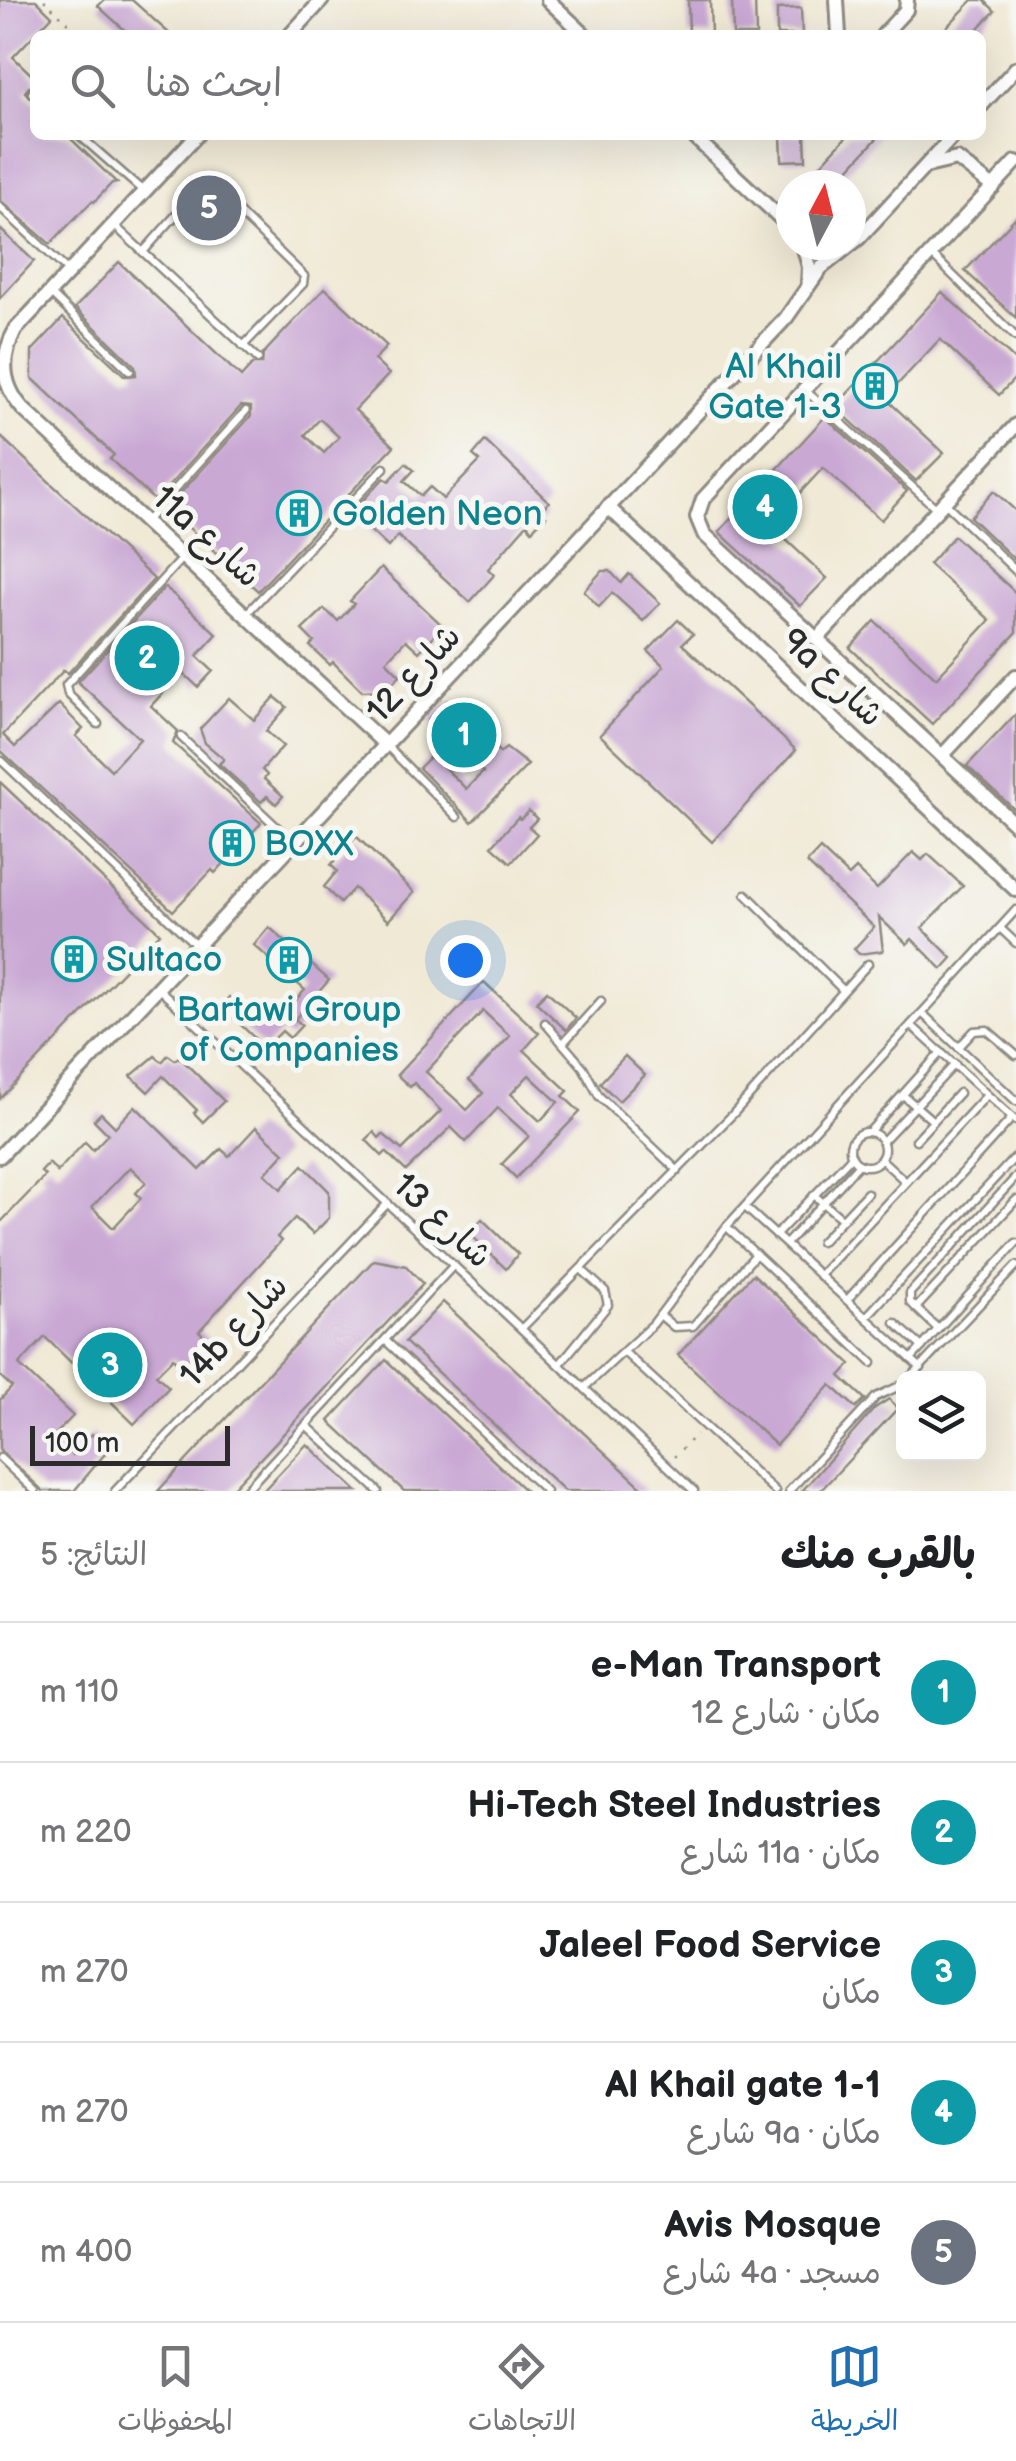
<!DOCTYPE html>
<html lang="ar">
<head>
<meta charset="utf-8">
<style>
	:root { --surface:#fff; --page:#f2f2f2; --text:#202124; --muted:#757577; --line:#e0e0e0; --accent:#1f6fb2 }
	body { margin:0; font-family:"Balsamiq Sans","Playpen Sans Arabic",sans-serif; background:var(--page); color:var(--text); direction:rtl }
	.controls { position:absolute; right:30px; bottom:30px; display:grid; overflow:hidden; border-radius:15px; box-shadow:0 10px 40px #0002 }
	.controls button { width:90px; height:90px; display:grid; place-items:center; padding:0; border:0; border-bottom:2px solid var(--line); background:var(--surface); color:var(--text); font:50px sans-serif }
	.compass { position:absolute; left:776px; top:170px; width:90px; height:90px; border-radius:50%; background:var(--surface); box-shadow:0 10px 40px #0002; rotate:7deg }
	.scale { position:absolute; left:30px; bottom:25px; width:200px; box-sizing:border-box; padding-left:10px; border:5px solid #2b2b2b; border-top:0; font-size:28px; line-height:35px; white-space:nowrap; color:#2b2b2b; -webkit-text-stroke:8px #f6f6f2; paint-order:stroke }
	.you { position:absolute; left:465px; top:960px; width:35px; height:35px; margin:-25px; border:8px solid #fff; border-radius:50%; background:#1a73e8; box-shadow:0 0 0 15px #1a73e833 }
	.badge { display:grid; place-items:center; width:65px; height:65px; border-radius:50%; background:var(--accent); color:#fff; font-size:32px; font-weight:700 }
	.pin { position:absolute; translate:-50% -50%; border:5px solid #fff; box-shadow:0 2px 10px #0006 }
	.list { margin:0; padding:0; list-style:none }
	h2 { display:flex; justify-content:space-between; align-items:center; height:130px; margin:0; padding:0 40px; font-size:42px }
	h2 small { font-size:32px; font-weight:400; color:var(--muted) }
	.list li { display:grid; grid-template-columns:65px 1fr auto; gap:30px; align-items:center; box-sizing:border-box; height:140px; padding:0 40px; border-top:2px solid var(--line) }
	.list b { display:block; font-size:38px; white-space:nowrap }
	.list p { margin:0; font-size:32px; white-space:nowrap; color:var(--muted) }
	.list em { font-size:32px; font-style:normal; color:var(--muted) }
	.icon { flex:none; width:55px; height:55px; fill:none; stroke:currentColor; stroke-width:2; stroke-linecap:round; stroke-linejoin:round }
	.map { position:relative; flex:none; width:1016px; height:1491px; overflow:hidden; direction:ltr }
	.search { position:absolute; background:var(--surface); box-shadow:0 10px 40px #0002; left:30px; right:30px; top:30px; height:110px; display:flex; align-items:center; gap:25px; box-sizing:border-box; padding:0 35px; border-radius:15px; color:var(--muted); font-size:38px }
	.sheet { height:830px; background:var(--surface) }
	nav { display:flex; justify-content:space-around; align-items:center; box-sizing:border-box; height:140px; border-top:2px solid var(--line); background:var(--surface); font-size:28px; color:var(--muted) }
	nav a { display:grid; justify-items:center; gap:5px }
	nav .on { color:var(--accent) }
	.map>svg:first-child { display:block }
	.building { fill:#c9a8d4; fill-rule:evenodd }
	.lines { fill:none; stroke-linecap:round; stroke-linejoin:round }
	.lane-casing { stroke:#8e8a80; stroke-width:11 }
	.street-casing { stroke:#8e8a80; stroke-width:18 }
	.path { stroke:#8e8a80; stroke-width:2.5; stroke-dasharray:2.5 8; stroke-linecap:butt }
	.lane { stroke:#fff; stroke-width:6 }
	.street { stroke:#fff; stroke-width:12 }
	.labels { text-anchor:middle; stroke-width:10; stroke-linejoin:round; paint-order:stroke }
	.culture-label { font-size:35px; fill:#0d838f; stroke:#f6f6f2; text-anchor:start }
	.street-label { font-size:35px; fill:#2b2b2b; stroke:#f6f6f2 }
</style>
</head>
<body>
<div class="map">
<svg width="1016" height="1491" viewBox="0 0 1016 1491">
	<rect width="100%" height="100%" fill="#f6f6f2"/>
	<filter id="ink" filterUnits="userSpaceOnUse"><feTurbulence type="fractalNoise" baseFrequency=".01" numOctaves="2"/><feDisplacementMap in="SourceGraphic" scale="20" xChannelSelector="R" yChannelSelector="G"/><feConvolveMatrix kernelMatrix="1 2 1 2 8 2 1 2 1" color-interpolation-filters="sRGB"/></filter>
	<filter id="wash" filterUnits="userSpaceOnUse"><feTurbulence type="fractalNoise" baseFrequency=".0048" numOctaves="4" result="noise"/><feDisplacementMap in="SourceGraphic" scale="40" xChannelSelector="R" yChannelSelector="G"/><feGaussianBlur stdDeviation="2.25" result="paint"/><feColorMatrix in="noise" values="0 0 0 0 0 0 0 0 0 0 0 0 0 0 0 0 0 1.4 0 .05"/><feComposite in="paint" operator="in"/></filter>
	<g filter="url(#wash)">
		<rect width="100%" height="100%" fill="#f0e9d5"/>
		<g id="blocks">
			<g class="building">
				<path d="M0 0H36L52 16 13 57 35 78V87H29L25 92 35 103V135H67L117 183H112L94 202 92 201 50 244 0 200Z"/>
				<path d="M104 0H132L171 35H130L98 6Z"/>
				<path d="M688 0H710L711 35H689Z"/>
				<path d="M732 0H755L756 35H733Z"/>
				<path d="M973 0H984L995 11 972 35H939Z"/>
				<path d="M801 8 802 35H777V9Z"/>
				<path d="M781 135H805L806 160 782 161Z"/>
				<path d="M848 135H880L834 185H802Z"/>
				<path d="M207 193 227 211 213 226 193 206Z"/>
				<path d="M1016 217V318L965 271Z"/>
				<path d="M0 229 34 261 0 298Z"/>
				<path d="M119 262 241 377 253 364H262L263 354 325 288 387 346 374 360 389 374 355 410 394 446 258 591 167 508 251 416V407L241 406 155 501 110 459 114 455 32 378V351L63 318 125 376 136 375 135 366 75 308ZM320 419 339 437 324 453 305 435Z"/>
				<path d="M942 292 1016 361V377L999 395 940 339 885 398 944 453 916 481 835 407Z"/>
				<path d="M825 417 907 491 881 520 823 468 770 525 827 578 800 606 719 532Z"/>
				<path d="M0 436 154 579 68 673 64 670 3 735 15 747 59 704 83 729 76 736 111 770 140 739 78 682 165 587 217 634 197 656 213 671 198 687 182 672 151 706 178 731 173 743 261 823 215 873 212 870 173 911 0 750Z"/>
				<path d="M485 441 549 502 540 511 546 516 532 530 527 524 513 540 488 569 494 575 470 602 398 536 388 547 351 513 384 478 389 481 406 463 414 470 404 481 421 496 430 487 443 499 480 461 473 455Z"/>
				<path d="M994 491 1016 511V561L970 517Z"/>
				<path d="M954 536 1016 593V633L932 724 850 648 875 621 936 678 990 620 929 564Z"/>
				<path d="M381 568 443 626 419 652 406 640 386 661 400 675 386 690 362 691 333 662 330 665 310 646 314 642 302 630 324 609 338 621 354 604 350 601Z"/>
				<path d="M602 571H610L621 583 629 574 660 603 643 621 612 593 599 607 584 591Z"/>
				<path d="M678 620 693 634 682 644 796 750 712 842 600 735 664 666 648 651Z"/>
				<path d="M275 697 287 707 266 731 283 746 262 770 267 775 264 779 283 796 276 804 267 796 261 802 219 764 224 759 205 743 200 729 229 698 254 720Z"/>
				<path d="M447 701 500 753 506 748 528 765 472 822 419 768 432 755 466 789 483 772 429 719Z"/>
				<path d="M1016 714V811L967 766Z"/>
				<path d="M0 782 160 933 0 1099Z"/>
				<path d="M529 811 537 819 529 827 537 834 511 863 492 846 518 817 520 819Z"/>
				<path d="M356 836 414 892 388 921 354 888 340 903 324 887 337 871 331 865Z"/>
				<path d="M820 849 849 876 856 869 877 889 913 852 922 860 928 854 963 886 922 928 952 958 942 969 912 939 907 944 879 917 883 951 859 954 854 949 874 927 807 863Z"/>
				<path d="M269 927 329 980 295 1019 302 1025 290 1038 282 1031 265 1048 221 1006 229 997 257 1024 267 1014 275 1022 305 990 254 945Z"/>
				<path d="M484 982 539 1033 524 1050 568 1091 563 1096 580 1112 516 1178 502 1164 529 1136 498 1108 466 1142 451 1127 406 1171 386 1152 382 1156 366 1140 374 1132 379 1138 383 1134 402 1150 441 1111 414 1083 410 1087 397 1075ZM483 1011 510 1036 469 1080 483 1093 467 1110 426 1072ZM529 1075 558 1102 540 1121 511 1094Z"/>
				<path d="M547 991 576 1018 566 1030 536 1002Z"/>
				<path d="M168 1055 175 1060 179 1057 224 1101 203 1122 194 1113 197 1110 163 1076 148 1092 131 1076 155 1056 162 1062Z"/>
				<path d="M625 1056 645 1075 619 1101 600 1083Z"/>
				<path d="M135 1106 200 1170 221 1149 229 1156 256 1127 284 1153 265 1174 281 1189 303 1165 329 1191V1218L313 1234 295 1218 277 1237 281 1241 199 1331 212 1344 186 1371 173 1358 156 1375 169 1387 134 1424 45 1337 19 1365 73 1416 53 1437 72 1455 92 1434 108 1450 74 1491H43L0 1451V1400L12 1387 0 1376V1223L45 1176 41 1172 49 1163 57 1172 85 1142 93 1150 108 1134 94 1120 101 1113 115 1127ZM130 1167 146 1182 136 1193 141 1198 113 1228 92 1207Z"/>
				<path d="M482 1219 518 1254 506 1269 469 1233Z"/>
				<path d="M374 1260 406 1266 423 1284 230 1491H158Z"/>
				<path d="M753 1274 851 1364 840 1376 865 1399 856 1408 831 1385 776 1445 678 1355Z"/>
				<path d="M443 1302 646 1491H565L405 1342Z"/>
				<path d="M386 1360 526 1491H404L329 1421Z"/>
				<path d="M889 1399 898 1408 820 1491H802L875 1408Z"/>
				<path d="M307 1444 357 1491H263Z"/>
			</g>
		</g>
	</g>
	<g filter="url(#ink)">
		<use href="#blocks" fill-opacity="0" stroke="#8e8a80" stroke-width="2.5"/>
		<g class="lines">
			<defs>
				<g id="lane">
					<path d="M32 93 35 96"/>
					<path d="M79 135 143 191"/>
					<path d="M0 207 68 271"/>
					<path d="M114 225 258 359"/>
					<path d="M143 252 199 189 207 186 214 188 304 276 303 284 243 346"/>
					<path d="M931 254 1016 337"/>
					<path d="M51 294 130 371"/>
					<path d="M805 390 936 508"/>
					<path d="M944 502 1016 571"/>
					<path d="M147 520 246 411"/>
					<path d="M247 613 384 468"/>
					<path d="M98 724 68 694 66 685 183 557"/>
					<path d="M181 737 293 842"/>
					<path d="M387 746 457 817"/>
					<path d="M2 761 196 945"/>
					<path d="M746 894 843 990"/>
					<path d="M1000 928 1016 943"/>
					<path d="M158 988 694 1491"/>
					<path d="M922 1013 1016 1101"/>
					<path d="M545 1023 583 1067 599 1096 678 1171"/>
					<path d="M911 1025 1016 1121"/>
					<path d="M564 1042 601 1001"/>
					<path d="M959 1047 974 1031 987 1030 1016 1055"/>
					<path d="M903 1095 933 1121"/>
					<path d="M869 1132 941 1052"/>
					<circle cx="867" cy="1149" r="17"/>
					<path d="M916 1140 959 1093"/>
					<path d="M882 1142 955 1064"/>
					<path d="M881 1159 906 1182"/>
					<path d="M814 1195 842 1219"/>
					<path d="M745 1207 921 1368"/>
					<path d="M727 1227 872 1363"/>
					<path d="M776 1235 852 1156"/>
					<path d="M821 1242 867 1193"/>
					<path d="M786 1244 859 1164"/>
					<path d="M820 1275 987 1095"/>
					<path d="M847 1300 1012 1118"/>
					<path d="M916 1308 1016 1200"/>
					<path d="M660 1315 674 1327 693 1326 756 1254"/>
					<path d="M866 1317 1016 1156"/>
					<path d="M895 1323 922 1347"/>
					<path d="M522 1328 733 1114 868 964"/>
					<path d="M938 1329 910 1302V1293L1016 1177"/>
					<path d="M385 1340 546 1491"/>
					<path d="M624 1352 775 1491"/>
					<path d="M911 1359 1016 1243"/>
					<path d="M560 1364 608 1305 605 1291 581 1269"/>
					<path d="M910 1378 1016 1266"/>
					<path d="M585 1387 653 1324 726 1227 1016 910"/>
					<path d="M306 1425 378 1491"/>
					<path d="M0 1458 35 1491"/>
					<path d="M115 1491 388 1203"/>
					<path d="M245 1491 454 1265"/>
					<path d="M789 1491 876 1397 904 1384"/>
				</g>
				<g id="street">
					<path d="M548 0 585 35"/>
					<path d="M837 0 839 35"/>
					<path d="M290 35 322 0"/>
					<path d="M883 35 906 10 907 0"/>
					<path d="M981 106 1016 68"/>
					<path d="M197 135 16 329C0 357 1 384 23 409L386 745"/>
					<path d="M692 135 791 228"/>
					<path d="M1016 162 703 499 697 517 704 534 1016 825"/>
					<path d="M927 166 957 159 993 187"/>
					<path d="M803 245 809 267 808 282"/>
					<path d="M608 507 1016 890"/>
					<path d="M817 639 1016 425"/>
					<path d="M942 756 1016 676"/>
					<path d="M0 1156 786 318 821 268 859 238 954 135"/>
				</g>
			</defs>
			<use href="#lane" class="lane-casing"/>
			<use href="#street" class="street-casing"/>
			<g class="path">
				<path d="M44 0 81 35"/>
				<path d="M674 1457 696 1434"/>
			</g>
			<use href="#lane" class="lane"/>
			<use href="#street" class="street"/>
		</g>
	</g>
	<defs>
		<symbol id="building-ring" viewBox="-11 -11 22 22"><circle r="9.5" fill="#f6f6f2" stroke="#0f9aa8" stroke-width="1.5"/><path d="M-4-6H4V6H1V3H-1V6H-4ZM-2.5-4.3h1.7v1.8h-1.7ZM.8-4.3h1.7v1.8H.8ZM-2.5-1h1.7V.8h-1.7ZM.8-1h1.7V.8H.8Z" fill="#0f9aa8"/></symbol>
	</defs>
	<g fill-rule="evenodd">
		<use href="#building-ring" x="850" y="361" width="50" height="50"/>
		<use href="#building-ring" x="274" y="488" width="50" height="50"/>
		<use href="#building-ring" x="207" y="818" width="50" height="50"/>
		<use href="#building-ring" x="49" y="934" width="50" height="50"/>
		<use href="#building-ring" x="264" y="935" width="50" height="50"/>
	</g>
	<g class="labels">
		<g class="culture-label">
			<text x="842" y="378" text-anchor="end">Al Khail<tspan x="842" dy="40">Gate 1-3</tspan></text>
			<text x="332" y="525">Golden Neon</text>
			<text x="264" y="855">BOXX</text>
			<text x="106" y="971">Sultaco</text>
			<text x="289" y="1021" text-anchor="middle">Bartawi Group<tspan x="289" dy="40">of Companies</tspan></text>
		</g>
		<g class="street-label">
			<text transform="translate(207 536) rotate(42)" y="12">11a شارع</text>
			<text transform="translate(413 673) rotate(-47)" y="12">شارع 12</text>
			<text transform="translate(833 677) rotate(43)" y="12">9a شارع</text>
			<text transform="translate(443 1220) rotate(43)" y="12">شارع 13</text>
			<text transform="translate(233 1330) rotate(-47)" y="12">14b شارع</text>
		</g>
	</g>
</svg>
<div class="controls">
<button><svg class="icon" aria-label="layers" viewBox="0 0 24 24"><path d="M12 4l9 5-9 5-9-5zM3 14l9 5 9-5"/></svg></button>
</div>
<svg class="compass" viewBox="-18 -18 36 36"><path d="M0-13l5 13h-10z" fill="#e53935"/><path d="M0 13l5-13h-10z" fill="#757577"/></svg>
<div class="scale">100 m</div>
<div class="you"></div>
<div class="pin badge" style="left:464px;top:735px;background:#0f9aa8">1</div>
<div class="pin badge" style="left:147px;top:658px;background:#0f9aa8">2</div>
<div class="pin badge" style="left:110px;top:1365px;background:#0f9aa8">3</div>
<div class="pin badge" style="left:765px;top:507px;background:#0f9aa8">4</div>
<div class="pin badge" style="left:209px;top:208px;background:#6b7280">5</div>
<div class="search"><svg class="icon" aria-label="search" viewBox="0 0 24 24"><circle cx="10" cy="10" r="6"/><path d="M15 15l6 6"/></svg>ابحث هنا</div>
</div>
<section class="sheet">
<h2>بالقرب منك<small>النتائج: 5</small></h2>
<ul class="list">
<li><span class="badge" style="background:#0f9aa8">1</span><div><b>e-Man Transport</b><p>مكان · شارع 12</p></div><em>110 m</em></li>
<li><span class="badge" style="background:#0f9aa8">2</span><div><b>Hi-Tech Steel Industries</b><p>مكان · 11a شارع</p></div><em>220 m</em></li>
<li><span class="badge" style="background:#0f9aa8">3</span><div><b>Jaleel Food Service</b><p>مكان</p></div><em>270 m</em></li>
<li><span class="badge" style="background:#0f9aa8">4</span><div><b>Al Khail gate 1-1</b><p>مكان · 9a شارع</p></div><em>270 m</em></li>
<li><span class="badge" style="background:#6b7280">5</span><div><b>Avis Mosque</b><p>مسجد · 4a شارع</p></div><em>400 m</em></li>
</ul>
</section>
<nav>
<a class="on"><svg class="icon" aria-label="map" viewBox="0 0 24 24"><path d="M3 6l6-2 6 2 6-2v14l-6 2-6-2-6 2zM9 4v14M15 6v14"/></svg>الخريطة</a>
<a><svg class="icon" aria-label="directions" viewBox="0 0 24 24"><path d="M12 3l9 9-9 9-9-9zM9 14v-3h6M13 9l2 2-2 2"/></svg>الاتجاهات</a>
<a><svg class="icon" aria-label="saved" viewBox="0 0 24 24"><path d="M7 4h10v16l-5-4-5 4z"/></svg>المحفوظات</a>
</nav>
</body>
</html>
